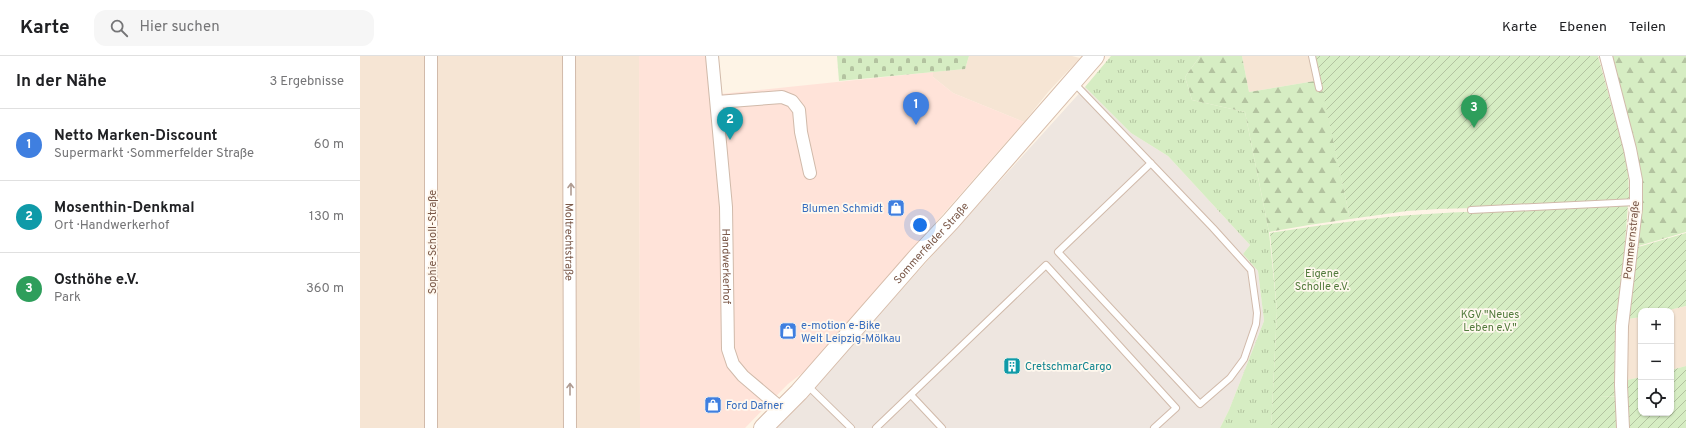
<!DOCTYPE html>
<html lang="de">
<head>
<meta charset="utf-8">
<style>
	:root { --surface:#fff; --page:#f6f6f6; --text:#202124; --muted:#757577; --line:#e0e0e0; --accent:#7c3aed }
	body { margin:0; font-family:Overpass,sans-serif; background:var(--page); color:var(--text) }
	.controls { position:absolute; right:12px; bottom:12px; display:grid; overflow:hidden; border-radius:8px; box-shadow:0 1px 3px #0004 }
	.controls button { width:36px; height:36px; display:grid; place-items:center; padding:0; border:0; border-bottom:1px solid var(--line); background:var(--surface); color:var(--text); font:20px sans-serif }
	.you { position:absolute; left:560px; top:169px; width:14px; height:14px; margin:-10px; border:3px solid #fff; border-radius:50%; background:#1a73e8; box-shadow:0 0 0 6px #1a73e833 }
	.badge { display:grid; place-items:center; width:26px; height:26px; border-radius:50%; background:var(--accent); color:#fff; font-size:13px; font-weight:700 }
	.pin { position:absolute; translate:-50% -33px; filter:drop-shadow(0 1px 2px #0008) }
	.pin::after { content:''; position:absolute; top:21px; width:14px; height:12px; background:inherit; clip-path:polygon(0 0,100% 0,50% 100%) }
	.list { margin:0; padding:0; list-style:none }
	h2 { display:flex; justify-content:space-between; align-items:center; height:52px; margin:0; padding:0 16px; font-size:17px }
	h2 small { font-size:13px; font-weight:400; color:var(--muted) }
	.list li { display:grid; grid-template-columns:26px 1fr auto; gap:12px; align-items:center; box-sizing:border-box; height:72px; padding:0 16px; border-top:1px solid var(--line) }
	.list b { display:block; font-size:15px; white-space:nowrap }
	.list p { margin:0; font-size:13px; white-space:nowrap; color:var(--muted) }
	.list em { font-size:13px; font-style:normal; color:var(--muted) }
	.icon { flex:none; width:22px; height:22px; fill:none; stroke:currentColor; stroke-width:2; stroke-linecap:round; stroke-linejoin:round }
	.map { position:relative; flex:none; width:1326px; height:372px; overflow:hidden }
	header { display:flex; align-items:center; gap:24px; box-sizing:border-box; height:56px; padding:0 20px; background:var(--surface); border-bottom:1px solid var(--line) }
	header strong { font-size:19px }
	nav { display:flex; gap:22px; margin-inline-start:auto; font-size:14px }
	.search { width:280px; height:36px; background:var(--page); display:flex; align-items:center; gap:10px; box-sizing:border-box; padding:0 14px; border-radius:12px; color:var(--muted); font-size:15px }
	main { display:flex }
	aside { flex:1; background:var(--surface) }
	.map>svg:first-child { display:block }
	.residential { fill:#f6e5d4 }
	.commercial { fill:#ffe3d9 }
	.industrial { fill:#eee6e0 }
	.grass { fill:url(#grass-tufts) }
	.forest { fill:url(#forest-firs) }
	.cemetery { fill:url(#cemetery-stones) }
	.garden { fill:url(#garden-furrows) }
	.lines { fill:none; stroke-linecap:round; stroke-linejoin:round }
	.lane-casing { stroke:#d1baaa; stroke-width:8 }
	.street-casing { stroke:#d1baaa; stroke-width:14 }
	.secondary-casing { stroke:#d7bcaa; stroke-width:20 }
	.lane { stroke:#fff; stroke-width:6 }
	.street { stroke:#fff; stroke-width:12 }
	.secondary { stroke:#fff; stroke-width:18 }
	.oneway { stroke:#af9b91 }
	.labels { text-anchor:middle; stroke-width:3.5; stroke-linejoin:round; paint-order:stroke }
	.shop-label { font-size:11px; fill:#366cbe; stroke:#fff8ee; text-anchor:start }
	.street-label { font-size:11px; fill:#7a5848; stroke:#fff8ee }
	.park-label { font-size:11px; fill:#527a3c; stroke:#fff8ee }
	.culture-label { font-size:11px; fill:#0d838f; stroke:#fff8ee; text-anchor:start }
</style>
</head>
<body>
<header>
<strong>Karte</strong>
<div class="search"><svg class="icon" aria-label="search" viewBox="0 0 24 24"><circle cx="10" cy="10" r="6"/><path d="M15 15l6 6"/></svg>Hier suchen</div>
<nav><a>Karte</a><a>Ebenen</a><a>Teilen</a></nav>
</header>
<main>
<aside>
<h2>In der Nähe<small>3 Ergebnisse</small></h2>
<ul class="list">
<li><span class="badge" style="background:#3f7fe0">1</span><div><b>Netto Marken-Discount</b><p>Supermarkt · Sommerfelder Straße</p></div><em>60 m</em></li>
<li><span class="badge" style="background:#0f9aa8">2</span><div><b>Mosenthin-Denkmal</b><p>Ort · Handwerkerhof</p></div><em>130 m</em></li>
<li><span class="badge" style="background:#2e9e5b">3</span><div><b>Osthöhe e.V.</b><p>Park</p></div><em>360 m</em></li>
</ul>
</aside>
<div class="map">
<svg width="1326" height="372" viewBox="0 0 1326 372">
	<defs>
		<pattern id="grass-tufts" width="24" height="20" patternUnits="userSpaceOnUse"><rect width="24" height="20" fill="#d6edc3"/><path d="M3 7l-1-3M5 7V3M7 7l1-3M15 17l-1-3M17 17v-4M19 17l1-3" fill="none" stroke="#b3c3a0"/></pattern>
		<pattern id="forest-firs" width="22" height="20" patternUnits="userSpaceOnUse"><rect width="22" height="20" fill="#d6edc3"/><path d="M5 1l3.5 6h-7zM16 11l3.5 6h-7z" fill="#b3c3a0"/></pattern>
		<pattern id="cemetery-stones" width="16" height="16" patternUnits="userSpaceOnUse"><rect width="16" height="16" fill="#d6edc3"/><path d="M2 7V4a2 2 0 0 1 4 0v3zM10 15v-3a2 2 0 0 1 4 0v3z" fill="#b3c3a0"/></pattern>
		<pattern id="garden-furrows" width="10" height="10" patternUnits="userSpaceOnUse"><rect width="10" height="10" fill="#d6edc3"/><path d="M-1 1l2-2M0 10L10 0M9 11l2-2" fill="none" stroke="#b3c3a0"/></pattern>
	</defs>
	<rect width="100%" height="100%" fill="#fef4e6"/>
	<g class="residential">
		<path d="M0 0H279L280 372H0Z"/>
		<path d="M609 0H712L720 2 689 35 664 66 593 37 573 21V16L605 13Z"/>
		<path d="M882 0H949L955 25 889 36Z"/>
		<path d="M1326 250V310L1311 314V255H1305Z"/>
		<path d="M1281 261V321L1267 324 1268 263Z"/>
	</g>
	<path class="commercial" d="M279 0H346L351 39 573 16V21L593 37 664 66 445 315 428 328 385 372H280Z"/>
	<path class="industrial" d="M725 31 771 77 808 100 890 189 883 198 898 215 904 265 869 354 860 372H415L456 328Z"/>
	<path class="grass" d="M751 0H840L825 21 832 44 885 56 909 176 917 255 911 372H860L869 354 904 265 898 215 883 198 890 189 808 100 771 77 725 31Z"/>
	<g class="forest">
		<path d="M840 0H882L889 36 955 25 958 36 963 35 990 163 949 169 909 176 885 56 832 44 825 21Z"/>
		<path d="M1251 0H1326V176L1275 191 1282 122Z"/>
	</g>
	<path class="cemetery" d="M477 0H609L605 13 479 25Z"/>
	<g class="garden">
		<path d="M955 0H1238L1268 109 1269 145 1184 150 1078 153 1047 155 990 163Z"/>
		<path d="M1268 149 1255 307V340L1237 341 1267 340V324L1281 321V357H1311V314L1326 310V372H911L917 255 910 177C963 169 1015 161 1068 158 1134 154 1201 153 1268 149Z"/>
		<path d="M1326 177V250L1305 255H1281V261L1268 263 1275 192Z"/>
	</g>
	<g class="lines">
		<defs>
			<g id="lane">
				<path d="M952 0 959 32"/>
				<path d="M714 27 853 172 891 214 897 257 896 268 884 303 870 322 840 348 698 196 791 107"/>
				<path d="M1111 154 1276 146"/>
				<path d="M448 330 491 372"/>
				<path d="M551 339 582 372"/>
				<path d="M516 372 686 209 816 352 794 372"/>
			</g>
			<g id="street">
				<path d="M71 0V372"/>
				<path id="s1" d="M209 0 210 372"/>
				<path id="s2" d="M352 0 366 151 368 293 373 308 383 320 422 353"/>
				<path d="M1246 0 1270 93 1276 124V153L1262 270 1261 329 1263 372"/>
				<path d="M357 46 422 41 432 45 439 54 441 76 450 117"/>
			</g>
			<g id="secondary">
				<path id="s3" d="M403 372 439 336 558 200 591 165 735 0"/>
			</g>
		</defs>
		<use href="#lane" class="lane-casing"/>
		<use href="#street" class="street-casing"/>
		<use href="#secondary" class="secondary-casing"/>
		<use href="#lane" class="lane"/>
		<use href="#street" class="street"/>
		<use href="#secondary" class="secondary"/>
	</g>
	<defs><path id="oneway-shaft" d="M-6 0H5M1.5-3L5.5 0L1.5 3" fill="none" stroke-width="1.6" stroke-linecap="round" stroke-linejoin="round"/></defs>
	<g class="oneway">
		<use href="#oneway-shaft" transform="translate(211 133) rotate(-90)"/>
		<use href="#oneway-shaft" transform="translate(210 333) rotate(-90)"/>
	</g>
	<defs>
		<symbol id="shop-square" viewBox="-11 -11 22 22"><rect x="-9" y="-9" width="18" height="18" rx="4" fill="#3f7fe0" stroke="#fff8ee"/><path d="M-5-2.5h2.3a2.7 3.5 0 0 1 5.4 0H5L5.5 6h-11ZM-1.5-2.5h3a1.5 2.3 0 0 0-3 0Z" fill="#fff"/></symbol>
		<symbol id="building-square" viewBox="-11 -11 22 22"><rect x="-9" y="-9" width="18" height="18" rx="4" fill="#0f9aa8" stroke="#fff8ee"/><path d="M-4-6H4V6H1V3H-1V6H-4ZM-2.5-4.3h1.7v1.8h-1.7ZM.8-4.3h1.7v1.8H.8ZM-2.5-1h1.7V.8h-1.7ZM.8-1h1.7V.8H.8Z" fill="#fff"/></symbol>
	</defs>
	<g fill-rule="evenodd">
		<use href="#shop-square" x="526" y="142" width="20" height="20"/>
		<use href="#shop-square" x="418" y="265" width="20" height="20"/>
		<use href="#building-square" x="642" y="300" width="20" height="20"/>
		<use href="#shop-square" x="343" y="339" width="20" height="20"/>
	</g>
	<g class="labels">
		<g class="shop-label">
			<text x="523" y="156" text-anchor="end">Blumen Schmidt</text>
			<text x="441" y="273">e-motion e-Bike<tspan x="441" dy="13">Welt Leipzig-Mölkau</tspan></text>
			<text x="366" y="353">Ford Dafner</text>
		</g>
		<g class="street-label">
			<text transform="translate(1271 184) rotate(-84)" y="4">Pommernstraße</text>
			<text transform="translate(72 186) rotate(-90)" y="4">Sophie-Scholl-Straße</text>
			<text dy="4" stroke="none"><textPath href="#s1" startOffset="186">Moltrechtstraße</textPath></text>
			<text dy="4" stroke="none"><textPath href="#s3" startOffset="250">Sommerfelder Straße</textPath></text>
			<text dy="4" stroke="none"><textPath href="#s2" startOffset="211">Handwerkerhof</textPath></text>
		</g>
		<g class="park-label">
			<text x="962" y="221">Eigene<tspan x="962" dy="13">Scholle e.V.</tspan></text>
			<text x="1130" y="262">KGV "Neues<tspan x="1130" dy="13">Leben e.V."</tspan></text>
		</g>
		<g class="culture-label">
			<text x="665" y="314">CretschmarCargo</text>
		</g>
	</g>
</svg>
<div class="controls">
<button>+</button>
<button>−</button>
<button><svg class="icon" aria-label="locate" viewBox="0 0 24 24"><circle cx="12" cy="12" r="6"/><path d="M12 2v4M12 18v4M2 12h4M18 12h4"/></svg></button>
</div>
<div class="you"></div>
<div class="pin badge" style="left:556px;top:69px;background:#3f7fe0">1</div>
<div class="pin badge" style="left:370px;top:84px;background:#0f9aa8">2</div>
<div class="pin badge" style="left:1114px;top:72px;background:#2e9e5b">3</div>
</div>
</main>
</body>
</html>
